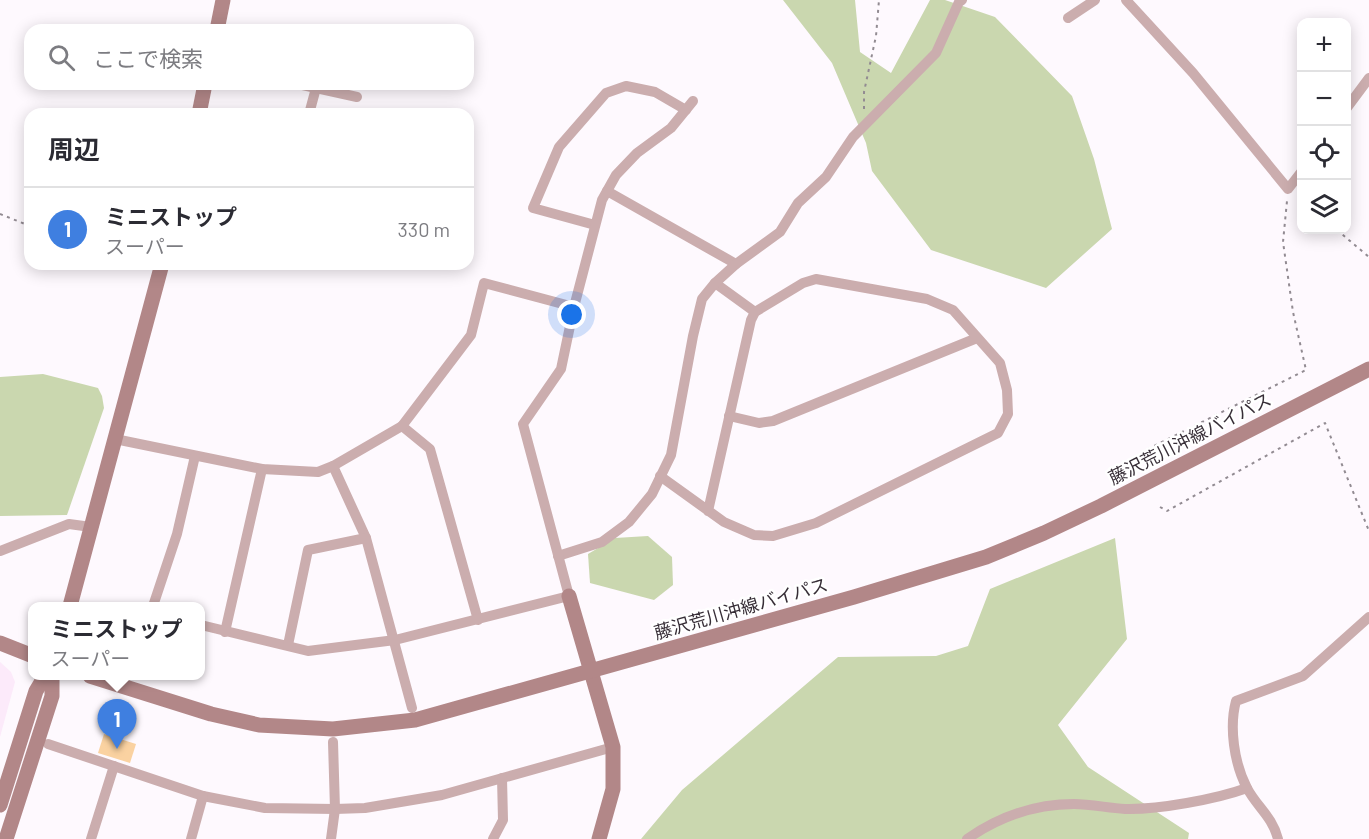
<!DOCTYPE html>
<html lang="ja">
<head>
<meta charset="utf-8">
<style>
	:root { --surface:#fff; --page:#f7f7f7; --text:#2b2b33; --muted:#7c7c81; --line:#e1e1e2; --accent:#2563eb }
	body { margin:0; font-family:Barlow,"Noto Sans JP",sans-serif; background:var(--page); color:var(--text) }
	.controls { position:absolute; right:18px; top:18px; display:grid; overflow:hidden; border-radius:12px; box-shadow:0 3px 15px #0003 }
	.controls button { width:54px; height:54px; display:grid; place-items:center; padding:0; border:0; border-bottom:2px solid var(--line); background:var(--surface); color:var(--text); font:30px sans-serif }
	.you { position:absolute; left:572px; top:315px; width:21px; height:21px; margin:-15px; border:4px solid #fff; border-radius:50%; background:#1a73e8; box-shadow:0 0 0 9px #1a73e833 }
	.badge { display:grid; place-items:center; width:39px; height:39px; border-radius:50%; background:var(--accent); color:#fff; font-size:20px; font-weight:700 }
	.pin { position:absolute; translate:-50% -50px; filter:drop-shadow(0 2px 3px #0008) }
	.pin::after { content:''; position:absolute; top:32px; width:21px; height:18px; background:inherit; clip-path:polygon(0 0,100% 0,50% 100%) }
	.popup { position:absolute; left:28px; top:602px; width:177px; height:78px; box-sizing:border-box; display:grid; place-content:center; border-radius:12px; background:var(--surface); filter:drop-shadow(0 2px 4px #0005); font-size:20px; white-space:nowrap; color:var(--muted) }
	.popup b { font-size:22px; color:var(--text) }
	.popup::after { content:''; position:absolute; left:50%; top:100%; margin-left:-12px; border:12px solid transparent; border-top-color:var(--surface) }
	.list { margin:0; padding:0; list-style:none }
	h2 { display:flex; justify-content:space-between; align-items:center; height:78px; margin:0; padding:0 24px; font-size:26px }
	h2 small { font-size:20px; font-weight:400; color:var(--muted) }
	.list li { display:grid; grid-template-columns:39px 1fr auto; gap:18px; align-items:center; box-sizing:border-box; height:84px; padding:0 24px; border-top:2px solid var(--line) }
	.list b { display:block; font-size:22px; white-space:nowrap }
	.list p { margin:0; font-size:20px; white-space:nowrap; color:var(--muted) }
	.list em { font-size:20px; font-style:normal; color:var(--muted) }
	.icon { flex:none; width:33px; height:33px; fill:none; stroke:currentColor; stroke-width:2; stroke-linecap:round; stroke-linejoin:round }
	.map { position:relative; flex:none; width:1369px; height:839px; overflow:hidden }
	.search { position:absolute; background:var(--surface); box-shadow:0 3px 15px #0003; left:24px; top:24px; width:450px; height:66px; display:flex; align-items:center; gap:15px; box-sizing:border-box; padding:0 21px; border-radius:18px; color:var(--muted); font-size:22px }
	.panel { position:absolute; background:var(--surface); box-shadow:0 3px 15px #0003; left:24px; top:108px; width:450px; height:162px; border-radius:18px }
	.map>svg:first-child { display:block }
	.built { fill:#fceafa }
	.green { fill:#cad7af }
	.building { fill:#fad2a1 }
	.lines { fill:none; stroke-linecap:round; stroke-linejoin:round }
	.path { stroke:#928b92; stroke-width:2; stroke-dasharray:3 4.5; stroke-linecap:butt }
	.street { stroke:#cbadae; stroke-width:10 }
	.secondary { stroke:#b28788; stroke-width:15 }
	.labels { text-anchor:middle; stroke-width:5; stroke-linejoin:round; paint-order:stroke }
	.street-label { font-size:18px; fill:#372e37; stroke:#fff }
</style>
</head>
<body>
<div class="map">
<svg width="1369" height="839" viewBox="0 0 1369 839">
	<rect width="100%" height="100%" fill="#fef9fe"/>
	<path class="built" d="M0 662 11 672 15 682 0 737Z"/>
	<g class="green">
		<path d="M783 0H855L860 52 891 73 930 0H945L995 17 1072 96 1094 159 1112 229 1046 288 931 250 872 171 866 143 832 63Z"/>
		<path d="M43 374 98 388 102 396 104 408 67 515 0 516V377Z"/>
		<path d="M648 536 672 557 673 585 654 600 590 583 588 554 615 538Z"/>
		<path d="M1115 538 1127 639 1058 725 1088 767 1189 833 1188 839H641L682 790 838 657 936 656 968 646 990 589Z"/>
	</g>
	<path class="building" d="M104 734 136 744 130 763 98 753Z"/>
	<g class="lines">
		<g class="path">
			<path d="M864 109V92L876 36 879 0"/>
			<path d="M0 214 30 226"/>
			<path d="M1337 230 1369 257"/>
			<path d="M1144 462V451L1306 370 1293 312 1283 242 1287 201"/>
			<path d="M1160 507 1167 511 1325 423 1369 531"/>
		</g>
		<g class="street">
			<path d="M1126 0 1193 73 1288 189 1302 171"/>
			<path d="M1068 18 1095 0"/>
			<path d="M298 84 357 97"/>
			<path d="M1346 109 1369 78"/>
			<path d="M309 114 316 88"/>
			<path d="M607 191 736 264"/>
			<path d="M595 225 533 208 559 147 606 93 626 86 655 92 686 110"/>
			<path d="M715 283 755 312"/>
			<path d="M729 416 759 423 773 421 977 338"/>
			<path d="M402 426 430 449 478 620"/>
			<path d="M115 439 262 469 318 472 333 466 402 426 471 335 484 283 574 307"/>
			<path d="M333 466 366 538 412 708"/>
			<path d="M660 476 724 522 754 535 773 536 816 523 998 433 1008 414 1007 390 1000 363 953 310 927 299 816 279 803 283 755 312 751 320 708 511"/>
			<path d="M0 551 69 524 91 527"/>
			<path d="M558 556 602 542 629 522 652 494 671 455 693 336 702 299 715 283 736 264 780 232 798 203 826 177 853 137 936 53 959 2 962 0"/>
			<path d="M153 606 177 534 195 456"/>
			<path d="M201 625 308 651 395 640 569 596 523 424 561 369 574 307 602 200 616 175 637 153 671 128 693 101"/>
			<path d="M225 632 262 469"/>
			<path d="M288 645 308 550 366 538"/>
			<path d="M48 744 203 796 265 808 335 809 365 808 442 795 613 747"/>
			<path d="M91 839 114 766"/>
			<path d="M191 839 203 796"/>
			<path d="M331 839 335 809 333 742"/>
			<path d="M493 839 503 820 502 778"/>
			<path d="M967 839C1000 816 1035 804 1074 804 1091 804 1108 808 1125 809 1157 810 1217 799 1247 788"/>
			<path d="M1278 839C1272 816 1257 807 1247 788 1234 763 1229 727 1236 701L1303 676 1369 617"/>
		</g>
		<g class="secondary">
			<path d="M217 30 223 0"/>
			<path d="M199 114 205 84"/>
			<path d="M569 596 613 747V789L599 839"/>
			<path d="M70 606 162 264"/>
			<path d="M0 643 33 656"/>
			<path d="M90 676 211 714 259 725 333 729 415 720 854 597 986 557 1044 533 1101 506 1369 369"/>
			<path d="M0 805 36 691 45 676"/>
			<path d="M6 839 52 696V676"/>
		</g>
	</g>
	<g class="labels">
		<g class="street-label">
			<text transform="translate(1190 439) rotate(-27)" y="6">藤沢荒川沖線バイパス</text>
			<text transform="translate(741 609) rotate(-16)" y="6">藤沢荒川沖線バイパス</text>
		</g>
	</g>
</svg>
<div class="controls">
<button>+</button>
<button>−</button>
<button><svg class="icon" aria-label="locate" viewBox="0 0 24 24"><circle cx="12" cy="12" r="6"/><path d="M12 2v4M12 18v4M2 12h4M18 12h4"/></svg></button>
<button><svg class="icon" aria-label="layers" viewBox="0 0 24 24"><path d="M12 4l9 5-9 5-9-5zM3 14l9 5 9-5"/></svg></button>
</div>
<div class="you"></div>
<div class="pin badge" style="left:117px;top:749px;background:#3f7fe0">1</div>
<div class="popup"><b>ミニストップ</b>スーパー</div>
<div class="search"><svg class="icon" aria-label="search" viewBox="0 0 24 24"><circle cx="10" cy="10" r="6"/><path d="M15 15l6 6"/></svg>ここで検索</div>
<section class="panel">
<h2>周辺<small></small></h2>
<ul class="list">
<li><span class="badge" style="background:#3f7fe0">1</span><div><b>ミニストップ</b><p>スーパー</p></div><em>330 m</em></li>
</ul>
</section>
</div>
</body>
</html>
